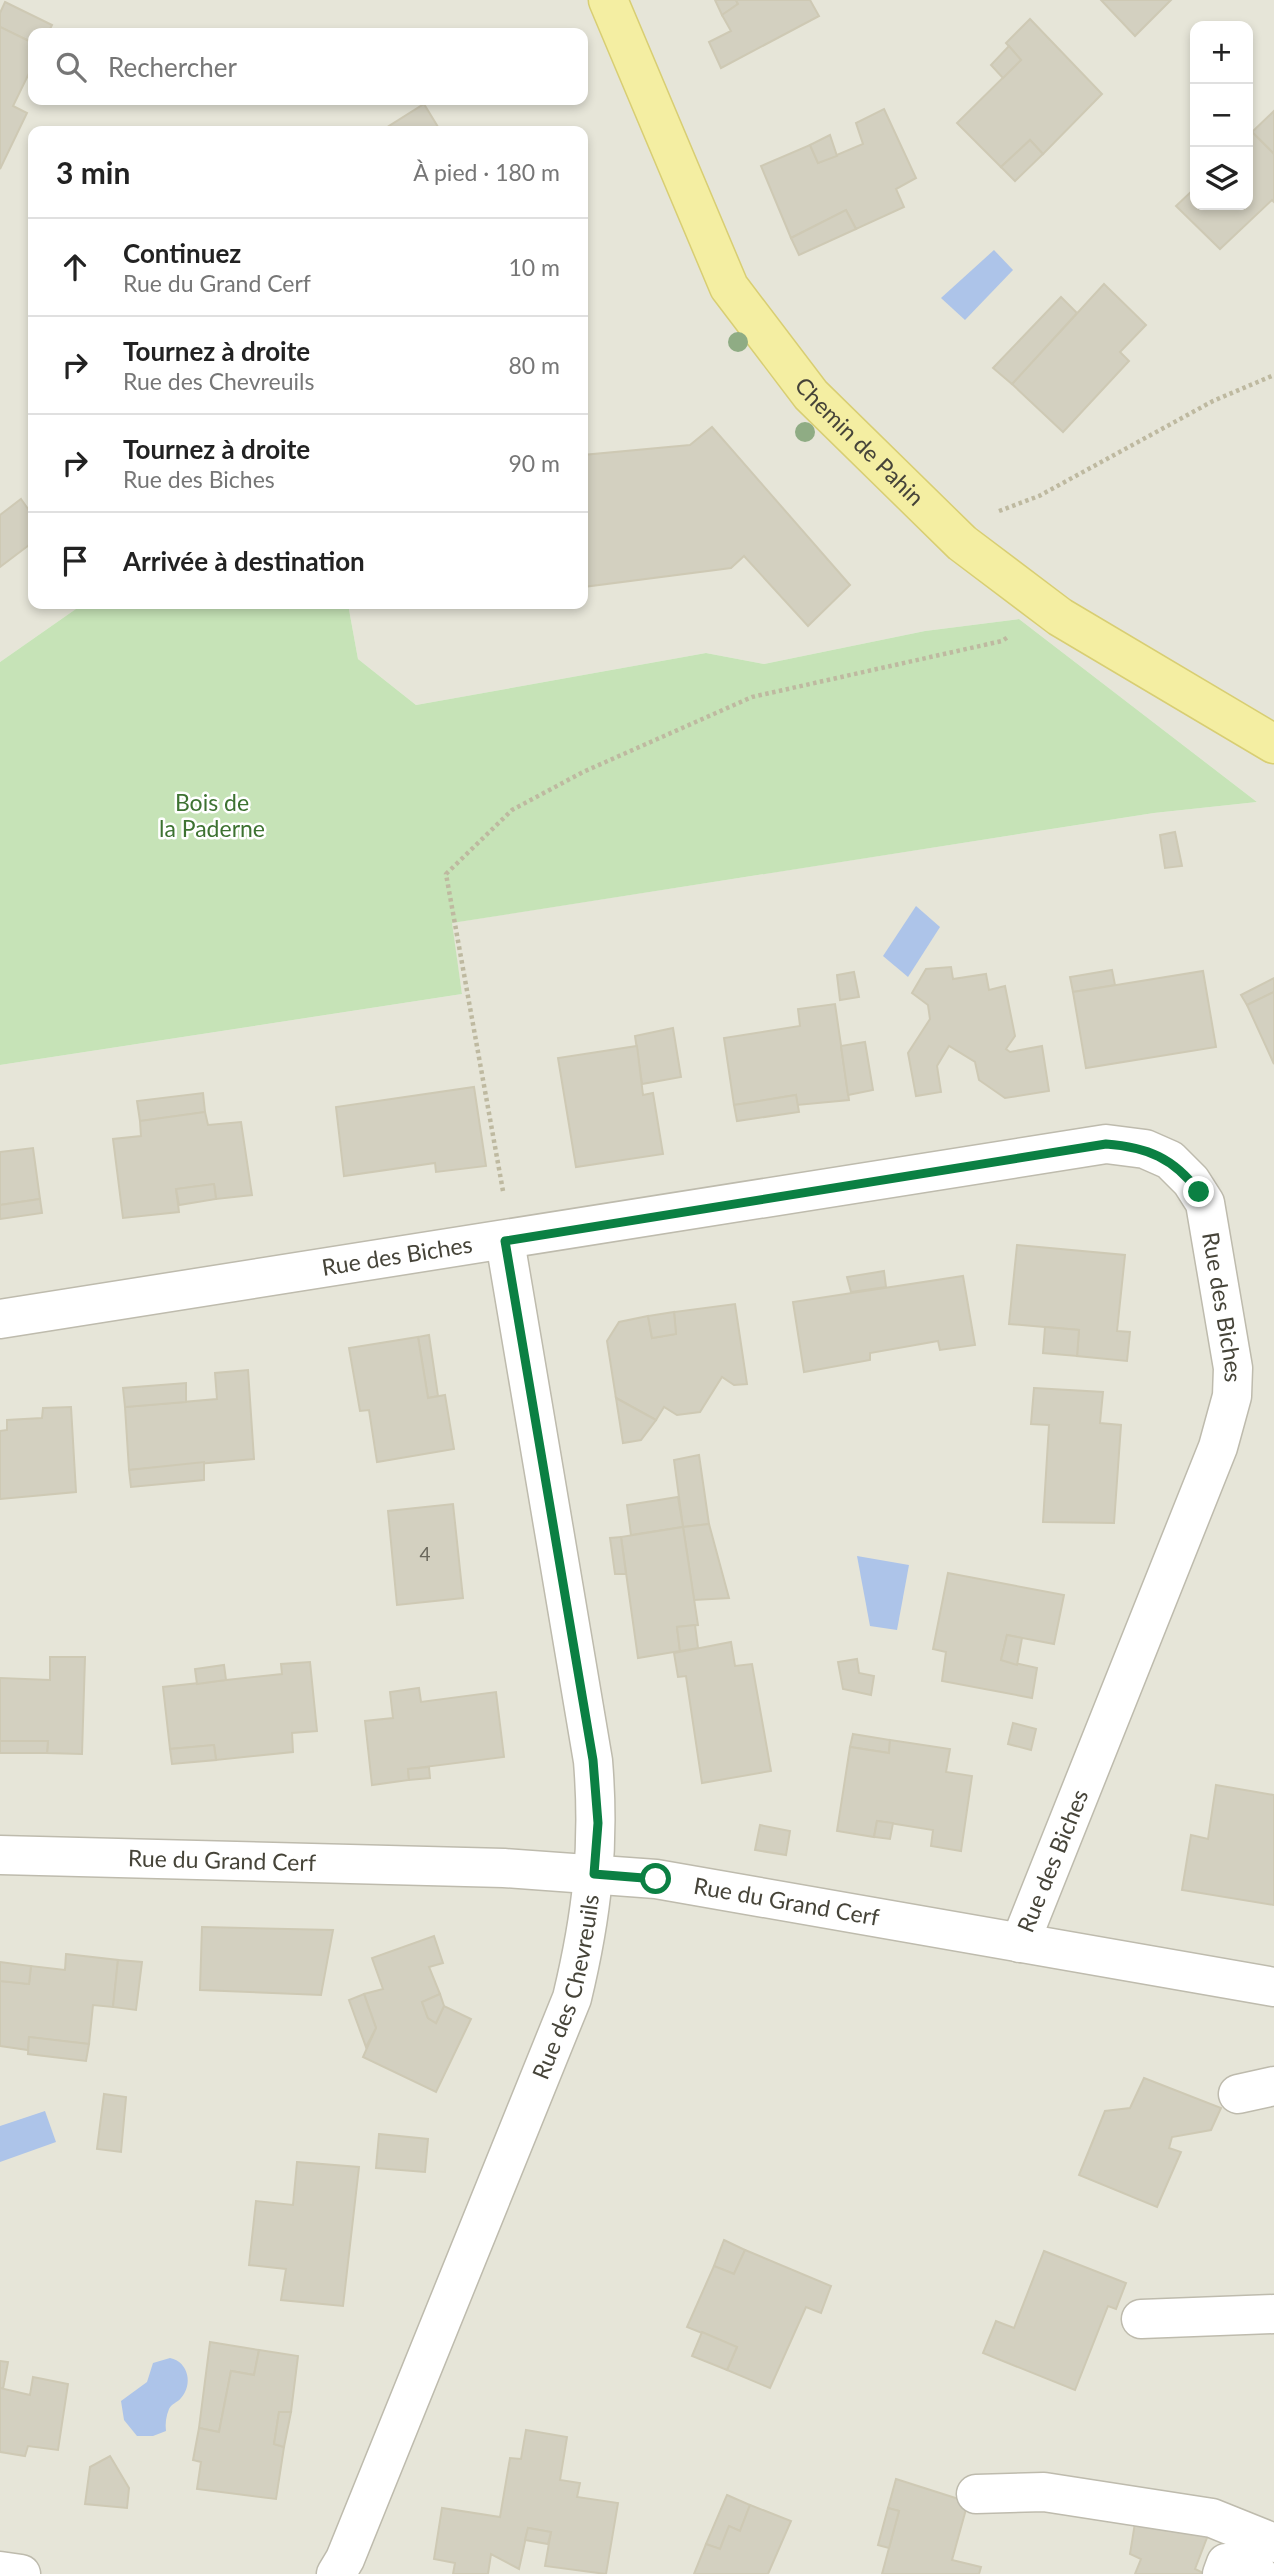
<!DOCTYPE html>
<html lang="fr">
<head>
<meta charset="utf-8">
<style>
	:root { --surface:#fff; --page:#f6f6f6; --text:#222; --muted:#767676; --line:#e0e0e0 }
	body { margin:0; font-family:Lato,sans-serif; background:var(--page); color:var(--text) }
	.controls { position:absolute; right:21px; top:21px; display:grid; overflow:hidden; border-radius:14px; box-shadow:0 4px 10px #0003 }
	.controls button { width:63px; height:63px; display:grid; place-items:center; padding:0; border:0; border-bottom:2px solid var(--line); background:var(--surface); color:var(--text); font:35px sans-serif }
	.stop { position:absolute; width:21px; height:21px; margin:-16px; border:5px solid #0b8043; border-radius:50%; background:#fff }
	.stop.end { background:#0b8043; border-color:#fff; box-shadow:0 2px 7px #0008 }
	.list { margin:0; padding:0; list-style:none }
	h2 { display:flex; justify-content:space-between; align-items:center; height:91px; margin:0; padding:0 28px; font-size:30px }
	h2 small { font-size:23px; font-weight:400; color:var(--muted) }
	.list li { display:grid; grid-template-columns:46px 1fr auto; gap:21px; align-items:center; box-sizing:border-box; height:98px; padding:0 28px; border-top:2px solid var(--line) }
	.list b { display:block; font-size:26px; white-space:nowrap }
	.list p { margin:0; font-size:23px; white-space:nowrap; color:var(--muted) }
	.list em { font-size:23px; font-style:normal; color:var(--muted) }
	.icon { flex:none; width:38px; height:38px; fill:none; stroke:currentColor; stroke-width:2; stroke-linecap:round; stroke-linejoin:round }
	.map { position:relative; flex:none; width:1274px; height:2574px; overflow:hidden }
	.search { position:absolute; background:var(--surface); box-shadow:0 4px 10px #0003; left:28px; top:28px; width:560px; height:77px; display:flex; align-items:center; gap:18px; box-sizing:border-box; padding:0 24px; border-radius:14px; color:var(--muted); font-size:26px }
	.panel { position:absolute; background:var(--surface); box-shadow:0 4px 10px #0003; left:28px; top:126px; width:560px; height:483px; border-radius:14px }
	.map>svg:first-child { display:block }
	.residential { fill:#e6e5d8; fill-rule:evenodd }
	.green { fill:#c6e3b7 }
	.water { fill:#adc4e9 }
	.building { fill:#d3d0c0; stroke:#cec9b4; stroke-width:2 }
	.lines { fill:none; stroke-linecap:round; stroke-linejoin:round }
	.minor-casing { stroke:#bebbad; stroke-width:41 }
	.major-casing { stroke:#d8ce73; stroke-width:41 }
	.path { stroke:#beb9a0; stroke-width:4.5; stroke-dasharray:3.5 3.5; stroke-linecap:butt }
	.minor { stroke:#fff; stroke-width:38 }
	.major { stroke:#f4eea2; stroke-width:38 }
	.tree { fill:#8fac84 }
	.route { stroke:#0b8043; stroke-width:9 }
	.labels { text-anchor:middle; stroke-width:5; stroke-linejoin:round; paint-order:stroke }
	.number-label { font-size:19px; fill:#69675b }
	.street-label { font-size:23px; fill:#464439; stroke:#fff }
	.park-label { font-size:23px; fill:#3d7231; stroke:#fff }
</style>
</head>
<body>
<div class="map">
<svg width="1274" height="2574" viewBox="0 0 1274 2574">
	<rect width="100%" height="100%" fill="#f3f2ea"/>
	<path class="residential" d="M0 0H1274V2574H0V1065L462 994 451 923 1154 813 1257 802 1019 619 925 631 764 664 706 653 416 705 358 659 348 604H583V131H33V604H83L0 662ZM1195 26H1248V205H1195ZM33 33H583V100H33Z"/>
	<path class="green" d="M83 604H348L358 659 416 705 706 653 764 664 925 631 1019 619 1257 802 1154 813 452 923 462 994 0 1065V662Z"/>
	<g class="water">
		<path d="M994 250 1013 270 965 320 941 298Z"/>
		<path d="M916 906 940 927 908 977 883 956Z"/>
		<path d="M857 1556 909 1565 897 1630 870 1626Z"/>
		<path d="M45 2111 56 2142 0 2162V2126Z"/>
		<path d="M170 2358C189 2362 193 2385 181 2398 177 2403 172 2403 169 2409 166 2416 165 2424 166 2431L153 2436H137L124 2420 121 2401 147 2382 153 2363Z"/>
	</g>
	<g class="building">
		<path d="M715 0H736L738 4 722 15Z"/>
		<path d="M736 0H810L819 16 721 68 709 42 731 31 722 15 738 4Z"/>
		<path d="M1101 0H1171L1135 36Z"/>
		<path d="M5 2 52 25 48 33H33V43L0 27V13Z"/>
		<path d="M1030 19 1102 94 1043 154 1030 140 1001 167 957 123 1021 60 1006 43Z"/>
		<path d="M0 27 33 43V65L13 106 27 113 0 169Z"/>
		<path d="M1009 46 1021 60 1003 78 991 65Z"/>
		<path d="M424 104 438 127 432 131H381Z"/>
		<path d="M884 109 916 178 896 189 904 207 856 229 846 210 791 238 761 166 810 145 818 163 863 144 856 123Z"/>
		<path d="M1274 111V154L1252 132Z"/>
		<path d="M1252 132 1274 154V202L1272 200 1220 249 1176 206 1195 188V205H1248V136Z"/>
		<path d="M830 135 837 156 818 163 810 145Z"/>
		<path d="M1030 140 1043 154 1015 181 1001 167Z"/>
		<path d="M846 210 856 229 799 255 791 238Z"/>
		<path d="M1104 284 1146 325 1120 352 1129 361 1063 432 1012 384Z"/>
		<path d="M1061 297 1077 313 1012 384 993 368Z"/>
		<path d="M712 427 850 585 808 626 744 556 731 568 583 587V455L690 445Z"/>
		<path d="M21 499 33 516V542L0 567V515Z"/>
		<path d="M1175 832 1182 866 1165 868 1160 835Z"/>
		<path d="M951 967 953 979 986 974 989 990 1005 986 1015 1036 1006 1049 1010 1052 1042 1046 1049 1091 1005 1098 979 1080 975 1062 949 1046 937 1066 941 1092 916 1096 908 1053 930 1019 928 1005 912 993 926 969Z"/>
		<path d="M1112 970 1115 985 1073 992 1070 977Z"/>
		<path d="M1203 971 1216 1047 1086 1068 1073 992Z"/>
		<path d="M854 972 859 997 840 1000 837 975Z"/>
		<path d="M1274 978V992L1247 1005 1241 995Z"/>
		<path d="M1274 992V1064L1247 1005Z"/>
		<path d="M835 1004 849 1100 797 1105 796 1095 734 1105 724 1038 800 1026 798 1009Z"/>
		<path d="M673 1028 681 1077 642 1084 635 1036Z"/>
		<path d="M865 1042 873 1090 848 1095 841 1046Z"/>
		<path d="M637 1046 643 1095 653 1093 663 1154 576 1167 558 1058Z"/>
		<path d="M474 1087 486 1166 436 1172 435 1163 344 1176 336 1107Z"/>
		<path d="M203 1093 205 1112 140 1121 137 1101Z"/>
		<path d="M796 1095 799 1112 737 1121 734 1105Z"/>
		<path d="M205 1112 208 1125 241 1122 252 1195 216 1199 214 1184 176 1189 179 1212 123 1218 113 1139 141 1136 140 1121Z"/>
		<path d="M33 1148 40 1199 0 1205V1152Z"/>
		<path d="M214 1184 216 1199 179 1205 176 1189Z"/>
		<path d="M40 1199 42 1213 0 1219V1205Z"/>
		<path d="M1017 1245 1125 1255 1117 1331 1130 1332 1127 1361 1077 1356 1079 1330 1009 1324Z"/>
		<path d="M884 1271 886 1287 851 1292 847 1277Z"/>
		<path d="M963 1276 975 1345 940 1350 938 1341 870 1353V1360L804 1372 793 1302Z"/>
		<path d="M735 1304 747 1384 734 1385 722 1377 700 1412 677 1415 664 1407 656 1420 616 1398 607 1341 619 1322 648 1316 652 1338 676 1334 674 1312Z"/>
		<path d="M674 1312 676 1334 652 1338 648 1316Z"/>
		<path d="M1045 1327 1079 1330 1077 1356 1043 1353Z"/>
		<path d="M429 1335 438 1396 428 1398 418 1337Z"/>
		<path d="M418 1337 428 1398 445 1395 454 1449 377 1462 369 1410 360 1411 349 1348Z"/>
		<path d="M248 1370 254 1459 129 1470 125 1407 217 1399 215 1373Z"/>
		<path d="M186 1383V1402L125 1407 123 1388Z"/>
		<path d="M1034 1388 1103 1392 1100 1423 1121 1425 1114 1523 1043 1522 1049 1425 1031 1424Z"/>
		<path d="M616 1398 656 1420 641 1440 623 1443Z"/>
		<path d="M71 1407 76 1492 0 1499V1431L7 1430V1420L42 1418 43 1408Z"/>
		<path d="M699 1455 709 1524 683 1527 674 1460Z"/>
		<path d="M204 1462V1480L131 1487 129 1470Z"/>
		<path d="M678 1497 683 1527 631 1535 627 1505Z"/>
		<path d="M453 1504 463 1598 397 1605 388 1511Z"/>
		<path d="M709 1524 729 1598 694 1600 683 1527Z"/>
		<path d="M683 1527 698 1625 677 1627 680 1651 638 1658 621 1537Z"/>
		<path d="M621 1537 626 1574H615L610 1538Z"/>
		<path d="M948 1573 1064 1595 1054 1644 1007 1635 1001 1660 1037 1668 1032 1698 942 1681 946 1652 933 1649Z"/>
		<path d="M695 1625 698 1648 680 1651 677 1627Z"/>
		<path d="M1007 1635 1022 1638 1017 1665 1001 1660Z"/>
		<path d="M731 1642 735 1666 752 1664 771 1771 702 1783 686 1676 678 1677 674 1653Z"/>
		<path d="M50 1657H85L82 1754 47 1753 48 1741H0V1678L50 1680Z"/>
		<path d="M857 1659 859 1673 874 1676 871 1695 843 1689 838 1662Z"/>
		<path d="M310 1662 317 1731 292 1733 293 1752 216 1760 214 1745 170 1749 163 1687 282 1674 281 1664Z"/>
		<path d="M224 1665 226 1680 197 1684 195 1669Z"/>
		<path d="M419 1688 421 1702 496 1692 504 1757 408 1769 409 1780 372 1785 365 1721 393 1718 390 1692Z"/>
		<path d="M1013 1723 1036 1729 1031 1750 1008 1744Z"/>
		<path d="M853 1734 890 1740 889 1753 850 1747Z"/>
		<path d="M890 1740 950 1749 946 1772 972 1776 961 1851 931 1846 933 1830 877 1821 874 1837 837 1831 850 1747 889 1753Z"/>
		<path d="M0 1741H48L47 1753H0Z"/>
		<path d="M214 1745 216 1760 172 1764 170 1749Z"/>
		<path d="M429 1767 430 1778 409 1780 408 1769Z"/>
		<path d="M1216 1785 1274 1795V1905L1182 1890 1191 1835 1208 1839Z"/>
		<path d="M877 1821 893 1823 890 1839 874 1837Z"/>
		<path d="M760 1825 790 1831 786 1855 755 1850Z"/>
		<path d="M202 1927 333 1930 321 1995 200 1990Z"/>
		<path d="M434 1936 443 1963 429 1967 440 1994 422 2002 428 2018 436 2023 444 2006 471 2019 436 2092 363 2057 376 2028 364 1994 383 1989 372 1958Z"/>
		<path d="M66 1954 118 1960 113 2007 93 2005 89 2044 29 2037 28 2050 0 2046V1981L29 1984 31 1966 65 1970Z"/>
		<path d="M118 1960 142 1962 136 2010 113 2007Z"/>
		<path d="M0 1962 31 1966 29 1984 0 1981Z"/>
		<path d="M364 1994 376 2028 366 2047 349 2000Z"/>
		<path d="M440 1994 444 2006 436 2023 428 2018 422 2002Z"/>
		<path d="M29 2037 89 2044 86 2061 28 2054Z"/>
		<path d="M1144 2078 1221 2108 1211 2130 1172 2137 1169 2148 1181 2152 1157 2207 1079 2175 1105 2111 1130 2108Z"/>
		<path d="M104 2094 126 2097 121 2152 97 2149Z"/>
		<path d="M379 2134 428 2139 425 2172 376 2168Z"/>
		<path d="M297 2162 359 2167 343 2306 281 2300 286 2269 249 2265 256 2201 293 2205Z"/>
		<path d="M724 2240 745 2250 734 2274 714 2266Z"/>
		<path d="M745 2250 831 2286 821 2313 806 2307 770 2388 727 2370 737 2347 687 2327 714 2266 734 2274Z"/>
		<path d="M1044 2251 1126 2283 1116 2309 1108 2306 1075 2390 983 2353 996 2321 1014 2328Z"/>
		<path d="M702 2332 737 2347 727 2370 692 2356Z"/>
		<path d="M210 2342 259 2350 254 2375 231 2371 219 2432 199 2428Z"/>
		<path d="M259 2350 298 2356 291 2412H279L274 2444 284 2447 276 2499 197 2489 201 2462 193 2460 199 2428 219 2432 231 2371 254 2375Z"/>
		<path d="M0 2361 8 2362 3 2389 0 2388Z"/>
		<path d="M33 2377 68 2384 58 2450 28 2446 25 2456 0 2452V2388L30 2395Z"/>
		<path d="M279 2412H291L284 2447 274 2444Z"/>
		<path d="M526 2430 567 2437 560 2480 580 2483 577 2497 618 2503 606 2574 545 2566 551 2532 528 2528 519 2569 491 2554 488 2574H453L455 2563 434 2559 442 2508 500 2517 510 2458 521 2459Z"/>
		<path d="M110 2456 129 2488 127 2508 85 2504 90 2467Z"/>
		<path d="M896 2479 968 2502 952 2560 981 2567 979 2574H882L899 2511 888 2508Z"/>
		<path d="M727 2495 750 2505 740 2531 729 2526 720 2549 706 2544Z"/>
		<path d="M750 2505 791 2521 768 2574H694L706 2544 720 2549 729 2526 740 2531Z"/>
		<path d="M888 2508 899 2511 889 2548 878 2545Z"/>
		<path d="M1135 2523 1208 2535 1195 2569 1205 2574H1135L1141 2559 1130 2554Z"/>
		<path d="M528 2528 551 2532 548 2544 525 2540Z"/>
	</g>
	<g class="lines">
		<defs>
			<g id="minor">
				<path id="s1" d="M0 1319 1106 1144 1145 1149 1170 1160 1191 1181 1205 1203 1233 1368 1232 1396 1218 1447 1020 1943"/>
				<path id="s2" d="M0 1855 504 1868 656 1879 1274 1987"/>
				<path d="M1238 2094 1274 2086"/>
				<path d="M1141 2319 1274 2314"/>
				<path d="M976 2494 1044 2492 1212 2518 1274 2543"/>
				<path d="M0 2571 21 2574"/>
				<path id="s3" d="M336 2574 345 2559 572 1998C592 1915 600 1846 593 1761L505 1241"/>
				<path d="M1222 2574 1226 2563 1258 2574"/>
			</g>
			<g id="major">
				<path id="s4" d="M608 0 729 287 811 395 962 543 1060 617 1274 744"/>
			</g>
		</defs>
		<use href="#minor" class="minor-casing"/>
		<use href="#major" class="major-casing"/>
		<g class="path">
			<path d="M999 511 1039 496 1213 401 1274 375"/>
			<path d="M503 1191 446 874 512 810 583 772 752 697 1002 641 1008 637"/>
		</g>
		<use href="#minor" class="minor"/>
		<use href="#major" class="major"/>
	</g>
	<g class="tree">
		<circle cx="738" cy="342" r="10"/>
		<circle cx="805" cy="432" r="10"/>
	</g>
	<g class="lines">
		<path class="route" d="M656 1879 594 1874 598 1823 593 1760 505 1241 1106 1144C1147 1147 1174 1158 1199 1192"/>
	</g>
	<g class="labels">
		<g class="number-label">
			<text x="425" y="1561">4</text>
		</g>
		<g class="street-label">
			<text dy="8" stroke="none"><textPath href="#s4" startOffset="514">Chemin de Pahin</textPath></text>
			<text dy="8" stroke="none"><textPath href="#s1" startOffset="402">Rue des Biches</textPath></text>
			<text dy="8" stroke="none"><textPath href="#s1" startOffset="1348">Rue des Biches</textPath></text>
			<text dy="8" stroke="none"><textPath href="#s2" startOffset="222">Rue du Grand Cerf</textPath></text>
			<text transform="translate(1053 1861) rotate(-68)" y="8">Rue des Biches</text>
			<text dy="8" stroke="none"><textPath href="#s2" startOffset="789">Rue du Grand Cerf</textPath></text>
			<text dy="8" stroke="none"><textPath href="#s3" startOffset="632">Rue des Chevreuils</textPath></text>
		</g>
		<g class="park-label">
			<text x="212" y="811">Bois de<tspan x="212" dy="26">la Paderne</tspan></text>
		</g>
	</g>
</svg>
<div class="controls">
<button>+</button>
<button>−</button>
<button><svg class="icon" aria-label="layers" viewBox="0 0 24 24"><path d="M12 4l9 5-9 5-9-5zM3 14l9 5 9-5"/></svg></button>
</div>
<div class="stop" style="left:656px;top:1879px"></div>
<div class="stop end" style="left:1199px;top:1192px"></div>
<div class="search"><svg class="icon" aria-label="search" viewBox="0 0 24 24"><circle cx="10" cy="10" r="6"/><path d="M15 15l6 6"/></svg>Rechercher</div>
<section class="panel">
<h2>3 min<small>À pied · 180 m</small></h2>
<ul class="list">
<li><svg class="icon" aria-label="ahead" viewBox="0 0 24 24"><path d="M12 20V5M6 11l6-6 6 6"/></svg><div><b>Continuez</b><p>Rue du Grand Cerf</p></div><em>10 m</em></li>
<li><svg class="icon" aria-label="right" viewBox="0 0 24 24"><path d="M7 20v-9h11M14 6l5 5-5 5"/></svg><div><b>Tournez à droite</b><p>Rue des Chevreuils</p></div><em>80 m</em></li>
<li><svg class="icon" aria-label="right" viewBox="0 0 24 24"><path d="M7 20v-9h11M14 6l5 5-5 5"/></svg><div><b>Tournez à droite</b><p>Rue des Biches</p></div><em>90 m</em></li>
<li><svg class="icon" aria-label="arrive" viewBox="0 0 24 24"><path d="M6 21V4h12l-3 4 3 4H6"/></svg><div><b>Arrivée à destination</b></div></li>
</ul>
</section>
</div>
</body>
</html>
